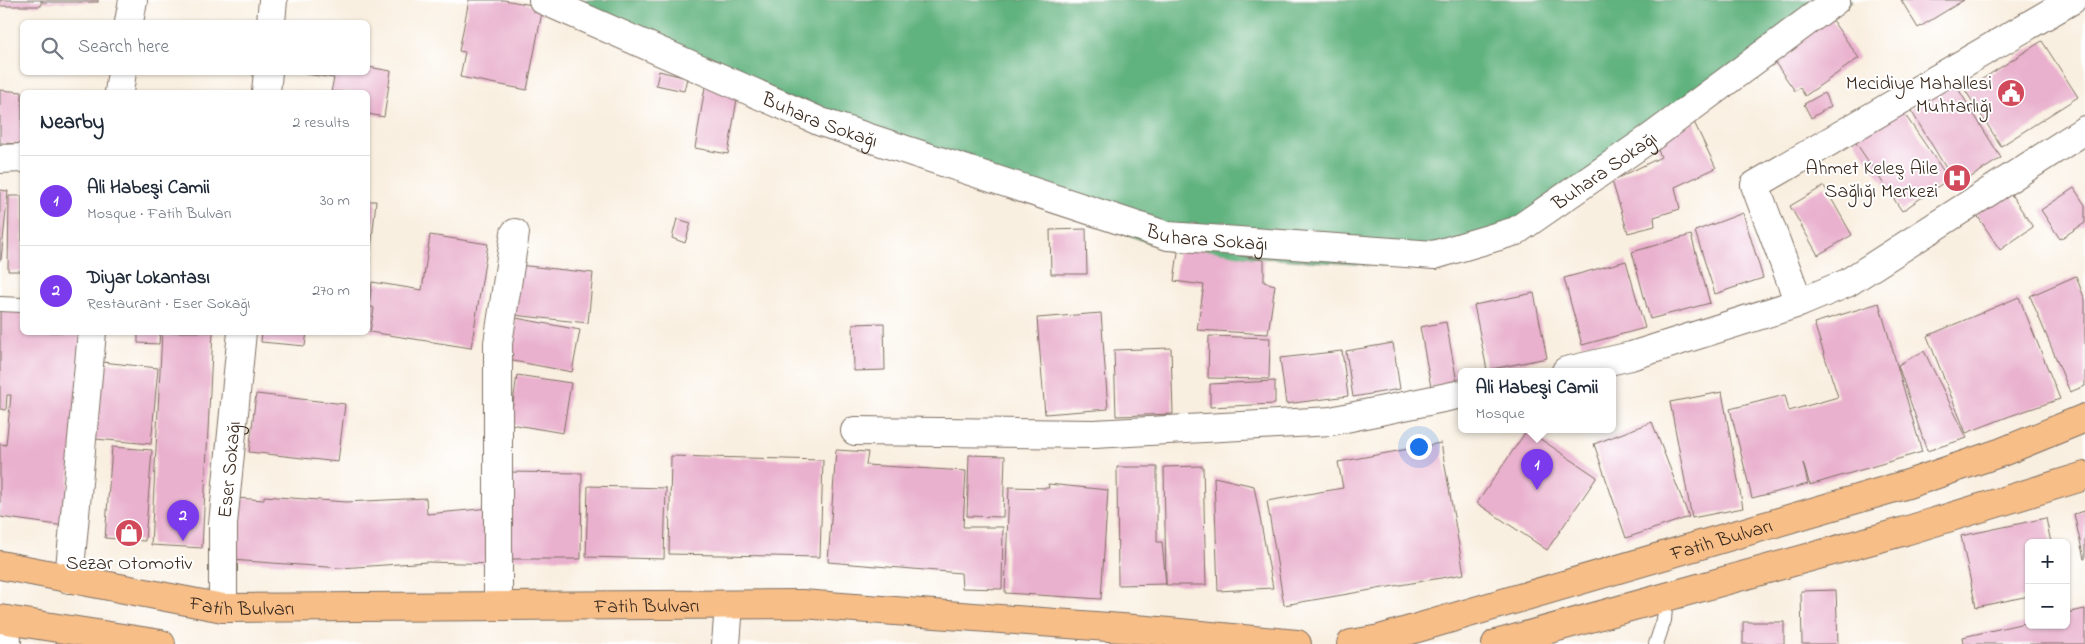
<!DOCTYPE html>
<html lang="en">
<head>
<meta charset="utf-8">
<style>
	:root { --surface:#fff; --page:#f2f2f3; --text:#1f2937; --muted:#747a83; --line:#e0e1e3; --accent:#7c3aed }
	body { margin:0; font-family:"Indie Flower",sans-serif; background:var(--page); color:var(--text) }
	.controls { position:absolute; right:15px; bottom:15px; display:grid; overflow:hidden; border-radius:8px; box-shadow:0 1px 4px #0004 }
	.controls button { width:45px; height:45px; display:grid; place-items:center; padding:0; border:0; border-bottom:1px solid var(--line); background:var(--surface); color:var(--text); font:25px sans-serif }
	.you { position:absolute; left:1418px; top:446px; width:18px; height:18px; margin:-12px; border:4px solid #fff; border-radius:50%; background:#1a73e8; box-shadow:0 0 0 8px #1a73e833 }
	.badge { display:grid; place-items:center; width:32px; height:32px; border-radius:50%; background:var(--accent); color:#fff; font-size:16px; font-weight:700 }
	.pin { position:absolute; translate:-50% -41px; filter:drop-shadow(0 1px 2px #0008) }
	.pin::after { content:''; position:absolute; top:26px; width:18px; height:15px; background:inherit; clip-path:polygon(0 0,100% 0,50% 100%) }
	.popup { position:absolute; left:1458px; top:368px; width:158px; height:65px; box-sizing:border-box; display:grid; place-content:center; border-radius:8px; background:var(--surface); filter:drop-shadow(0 1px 4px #0005); font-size:16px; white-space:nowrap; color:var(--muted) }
	.popup b { font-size:19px; color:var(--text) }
	.popup::after { content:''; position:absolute; left:50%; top:100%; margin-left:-10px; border:10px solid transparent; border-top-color:var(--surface) }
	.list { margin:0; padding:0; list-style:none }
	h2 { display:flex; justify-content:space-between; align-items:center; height:65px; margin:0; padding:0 20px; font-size:21px }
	h2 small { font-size:16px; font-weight:400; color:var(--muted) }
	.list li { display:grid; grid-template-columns:32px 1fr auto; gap:15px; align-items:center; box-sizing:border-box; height:90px; padding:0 20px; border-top:1px solid var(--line) }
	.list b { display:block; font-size:19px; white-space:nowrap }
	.list p { margin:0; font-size:16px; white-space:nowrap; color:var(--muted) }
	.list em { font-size:16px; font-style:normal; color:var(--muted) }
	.icon { flex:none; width:28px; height:28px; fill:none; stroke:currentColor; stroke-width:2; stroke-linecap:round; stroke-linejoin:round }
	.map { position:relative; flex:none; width:2085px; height:644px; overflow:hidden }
	.search { position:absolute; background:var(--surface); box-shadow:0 1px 4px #0004; left:20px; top:20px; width:350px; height:55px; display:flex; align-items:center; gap:12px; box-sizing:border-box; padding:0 18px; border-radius:8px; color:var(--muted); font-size:19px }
	.panel { position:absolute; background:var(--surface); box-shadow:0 1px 4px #0004; left:20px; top:90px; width:350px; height:245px; border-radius:8px }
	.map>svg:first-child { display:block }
	.forest { fill:#60b27e; stroke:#4e6e4e }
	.building { fill:#e9b1cd }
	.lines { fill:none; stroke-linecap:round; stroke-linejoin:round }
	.lane-casing { stroke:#7e6f62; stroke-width:16 }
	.street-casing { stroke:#7e6f62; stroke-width:30 }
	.primary-casing { stroke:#7e6f62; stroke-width:30 }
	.lane { stroke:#fff; stroke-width:14 }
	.street { stroke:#fff; stroke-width:28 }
	.primary { stroke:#f7be88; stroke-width:28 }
	.labels { text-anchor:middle; stroke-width:4; stroke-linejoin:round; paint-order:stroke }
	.poi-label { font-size:20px; fill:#3b2a1e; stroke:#fff; text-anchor:end }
	.street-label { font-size:20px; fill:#3b2a1e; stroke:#fff }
</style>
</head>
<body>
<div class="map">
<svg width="2085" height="644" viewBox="0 0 2085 644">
	<rect width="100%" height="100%" fill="#fff"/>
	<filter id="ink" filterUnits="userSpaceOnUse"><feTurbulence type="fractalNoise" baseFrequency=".02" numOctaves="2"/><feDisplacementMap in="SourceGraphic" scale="10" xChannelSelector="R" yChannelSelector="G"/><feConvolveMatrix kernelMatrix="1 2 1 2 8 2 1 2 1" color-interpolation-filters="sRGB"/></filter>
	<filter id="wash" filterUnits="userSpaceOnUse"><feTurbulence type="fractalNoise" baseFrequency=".0096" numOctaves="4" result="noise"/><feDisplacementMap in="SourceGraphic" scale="20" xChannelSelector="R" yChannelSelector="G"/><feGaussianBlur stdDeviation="1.12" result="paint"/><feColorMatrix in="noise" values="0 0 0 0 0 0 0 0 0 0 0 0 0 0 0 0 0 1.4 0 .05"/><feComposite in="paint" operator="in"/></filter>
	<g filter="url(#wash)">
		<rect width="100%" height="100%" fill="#f9efe0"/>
		<path class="forest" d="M543 0H1853L1446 270 1171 252Z"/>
		<g id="blocks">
			<g class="building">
				<rect x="0" y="0" width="41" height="6"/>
				<rect x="42" y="0" width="56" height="2"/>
				<path d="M469 0H504L543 7 527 90 460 77 465 52 459 51Z"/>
				<path d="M1901 0H1964L1918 28Z"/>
				<path d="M1827 13 1859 58 1805 96 1800 88 1795 91 1769 54Z"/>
				<path d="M2042 41 2078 97 2001 146 1965 90Z"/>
				<path d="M368 67 391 71 384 117 368 114V92H331L334 78 305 74 368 72Z"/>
				<path d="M659 71 687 78 684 91 656 85Z"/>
				<path d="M1954 82 2001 158 1957 186 1910 109Z"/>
				<path d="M705 87 738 93 728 154 695 148Z"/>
				<path d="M0 90 22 92V144L0 143Z"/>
				<path d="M1824 93 1831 106 1811 118 1804 104Z"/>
				<path d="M1901 109 1949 179 1902 211 1854 140Z"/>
				<path d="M1694 122 1716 168 1675 187 1680 209 1654 217 1655 226 1628 233 1612 181 1661 157 1654 141Z"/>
				<path d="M2004 184 2033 227 2000 250 1971 206Z"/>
				<path d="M1824 186 1852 235 1818 255 1790 206Z"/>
				<path d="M2074 188 2085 205V223L2060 239 2041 210Z"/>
				<path d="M0 190 8 191 1 260H0Z"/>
				<path d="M9 196H22V271H8Z"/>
				<path d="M368 201H376L369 269H368Z"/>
				<path d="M1743 213 1763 278 1715 294 1695 231Z"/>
				<path d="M677 219 691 223 685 243 672 238Z"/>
				<path d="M1086 229 1087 274H1051L1050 230Z"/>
				<path d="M430 235 488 244 471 348 370 332 374 308 369 306 372 282 422 290Z"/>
				<path d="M1691 235 1710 303 1650 319 1632 252Z"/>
				<path d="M1179 245 1264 260V282L1275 285 1268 334 1197 330 1204 285 1174 281Z"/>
				<path d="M1626 261 1645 328 1582 345 1564 278Z"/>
				<path d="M518 265 593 273 588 323 513 315Z"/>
				<path d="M2076 276 2085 300V386L2070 392 2030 296Z"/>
				<path d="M1534 293 1547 358 1487 370 1474 305Z"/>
				<path d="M2019 297 2060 399 2010 416 1966 433 1927 336Z"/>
				<path d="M1879 303 1922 452 1810 485 1803 463 1808 484 1752 498 1730 409 1785 395 1789 411 1838 397 1814 323Z"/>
				<path d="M0 308 22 310V332H83L65 526 0 517V444L6 445 11 395H7L6 410 0 409Z"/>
				<path d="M1101 313 1108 409 1045 414 1037 318Z"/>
				<path d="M516 318 580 330 572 372 508 360Z"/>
				<path d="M1446 322 1457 382 1431 387 1420 327Z"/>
				<path d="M884 323 885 370 854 371 853 324Z"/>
				<path d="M138 332H160L159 344 138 343Z"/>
				<path d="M162 332H213L202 548 151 545Z"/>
				<path d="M262 332H307L305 346 261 342Z"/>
				<path d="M1209 336 1270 338 1269 379 1208 378Z"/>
				<path d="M1393 343 1400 389 1353 397 1346 351Z"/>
				<path d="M1171 348 1173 414 1116 416 1114 350Z"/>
				<path d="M1342 351 1348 396 1286 404 1280 358Z"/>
				<path d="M1924 351 1967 438 1927 451 1898 365Z"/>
				<path d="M102 362 158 368 151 444 95 439Z"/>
				<path d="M517 375 571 383 563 433 510 424Z"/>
				<path d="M1275 381V404L1210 407V384Z"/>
				<path d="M1722 392 1743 508 1692 518 1670 402Z"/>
				<path d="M256 394 345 404 338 462 249 452Z"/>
				<path d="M1652 422 1689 517 1626 538 1594 444Z"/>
				<path d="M1527 430 1597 477 1547 550 1477 503Z"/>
				<path d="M1441 443 1464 574 1284 605 1267 501 1343 488 1338 462Z"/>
				<path d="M112 447 152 450 145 541 105 538Z"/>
				<path d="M836 450 868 452 866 465 966 471 963 527H1003L1002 589 962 588 961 573 828 562Z"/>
				<path d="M969 455 1005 456 1003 517 967 516Z"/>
				<path d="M671 456 823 460 820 557 669 554Z"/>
				<path d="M1203 466 1206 585H1166L1164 467Z"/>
				<path d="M1117 467H1157V542H1162L1166 584 1118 585Z"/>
				<path d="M508 472 582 473 581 559H506Z"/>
				<path d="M1214 477 1254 486 1273 588 1218 591Z"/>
				<path d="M1048 484 1108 490 1101 599 1005 593 1009 487 1049 488Z"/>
				<path d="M588 486 666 488 664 559 586 557Z"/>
				<path d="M264 496 346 502 426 498 427 514 490 508 494 564 428 562 341 568 231 560 236 498 264 500Z"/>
				<path d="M2085 511V559H2084L2074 514Z"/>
				<path d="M2046 518 2051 543H2029V596L1976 607 1961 536Z"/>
				<path d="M1836 590 1838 644H1802L1801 591Z"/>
				<path d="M2085 609V644H1964L1963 637 2029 622V625H2066V613Z"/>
				<rect x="1743" y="622" width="41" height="22"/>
			</g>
		</g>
	</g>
	<g filter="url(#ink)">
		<use href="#blocks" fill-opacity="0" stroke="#7e6f62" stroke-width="1"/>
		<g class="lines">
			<defs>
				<g id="lane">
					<path d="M0 304 22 305"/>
					<path d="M1656 644 1664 620 1666 597"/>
				</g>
				<g id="street">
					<path id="s1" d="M543 0 821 122 1168 236 1434 255 1516 231 1653 136 1836 0"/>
					<path d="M129 22 133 0"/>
					<path d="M271 22 273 0"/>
					<path d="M119 92 122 72"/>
					<path d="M266 92 268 72"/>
					<path d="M0 159 22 158"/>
					<path d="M1799 303 1755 185 2072 0"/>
					<path d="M1566 371 1631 356 1799 303 1847 283 2085 130"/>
					<path d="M855 431 1094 434 1331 421 1462 394"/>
					<path d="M69 579 92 332"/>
					<path d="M498 606V343L515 233"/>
					<path id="s2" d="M223 608V524L242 332"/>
					<path d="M6 620 7 644"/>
					<path d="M726 644 729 605"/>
				</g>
				<g id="primary">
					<path id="s3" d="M0 565 223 608 802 604 1148 630 1297 644"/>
					<path d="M0 619 161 644"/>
					<path id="s4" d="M1351 644 1380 639 1908 484 2002 452 2085 418"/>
					<path d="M1496 644 1905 531 2085 476"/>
				</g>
			</defs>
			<use href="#lane" class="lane-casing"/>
			<use href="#street" class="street-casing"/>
			<use href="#primary" class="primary-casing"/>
			<use href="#lane" class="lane"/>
			<use href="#street" class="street"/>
			<use href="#primary" class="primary"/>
		</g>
	</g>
	<defs>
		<symbol id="civic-disc" viewBox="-11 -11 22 22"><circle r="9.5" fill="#d1495b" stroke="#fff"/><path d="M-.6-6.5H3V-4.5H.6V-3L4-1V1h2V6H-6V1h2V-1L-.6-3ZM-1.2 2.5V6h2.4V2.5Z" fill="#fff"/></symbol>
		<symbol id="hospital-disc" viewBox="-11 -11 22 22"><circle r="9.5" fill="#d1495b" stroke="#fff"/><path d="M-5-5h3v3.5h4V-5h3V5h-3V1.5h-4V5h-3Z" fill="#fff"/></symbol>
		<symbol id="shop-disc" viewBox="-11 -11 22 22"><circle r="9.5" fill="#d1495b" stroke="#fff"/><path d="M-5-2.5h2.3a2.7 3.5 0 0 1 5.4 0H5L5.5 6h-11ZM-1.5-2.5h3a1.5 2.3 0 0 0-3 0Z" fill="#fff"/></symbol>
	</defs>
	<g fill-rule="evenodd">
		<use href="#civic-disc" x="1995" y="77" width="32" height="32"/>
		<use href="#hospital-disc" x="1941" y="162" width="32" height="32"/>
		<use href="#shop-disc" x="113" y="517" width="32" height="32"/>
	</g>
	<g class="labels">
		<g class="poi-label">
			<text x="1992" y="89">Mecidiye Mahallesi<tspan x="1992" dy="23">Muhtarlığı</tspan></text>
			<text x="1938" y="174">Ahmet Keleş Aile<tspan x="1938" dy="23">Sağlığı Merkezi</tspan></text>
			<text x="129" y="569" text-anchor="middle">Sezar Otomotiv</text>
		</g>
		<g class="street-label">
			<text dy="7" stroke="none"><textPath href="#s1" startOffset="302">Buhara Sokağı</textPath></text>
			<text dy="7" stroke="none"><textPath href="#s1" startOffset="1128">Buhara Sokağı</textPath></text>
			<text dy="7" stroke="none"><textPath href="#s1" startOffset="708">Buhara Sokağı</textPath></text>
			<text dy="7" stroke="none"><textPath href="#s2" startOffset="139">Eser Sokağı</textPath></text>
			<text dy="7" stroke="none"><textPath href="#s4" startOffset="385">Fatih Bulvarı</textPath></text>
			<text dy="7" stroke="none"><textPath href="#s3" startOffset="246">Fatih Bulvarı</textPath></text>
			<text dy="7" stroke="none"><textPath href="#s3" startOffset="651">Fatih Bulvarı</textPath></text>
		</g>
	</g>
</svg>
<div class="controls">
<button>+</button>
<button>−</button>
</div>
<div class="you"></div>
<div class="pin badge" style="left:1537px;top:490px">1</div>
<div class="popup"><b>Ali Habeşi Camii</b>Mosque</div>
<div class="pin badge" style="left:183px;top:541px">2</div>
<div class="search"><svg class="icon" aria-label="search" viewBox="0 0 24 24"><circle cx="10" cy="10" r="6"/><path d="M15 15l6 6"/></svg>Search here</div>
<section class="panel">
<h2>Nearby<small>2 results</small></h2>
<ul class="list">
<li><span class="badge">1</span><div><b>Ali Habeşi Camii</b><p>Mosque · Fatih Bulvarı</p></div><em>30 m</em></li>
<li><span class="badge">2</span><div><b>Diyar Lokantası</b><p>Restaurant · Eser Sokağı</p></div><em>270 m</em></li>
</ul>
</section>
</div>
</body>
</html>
